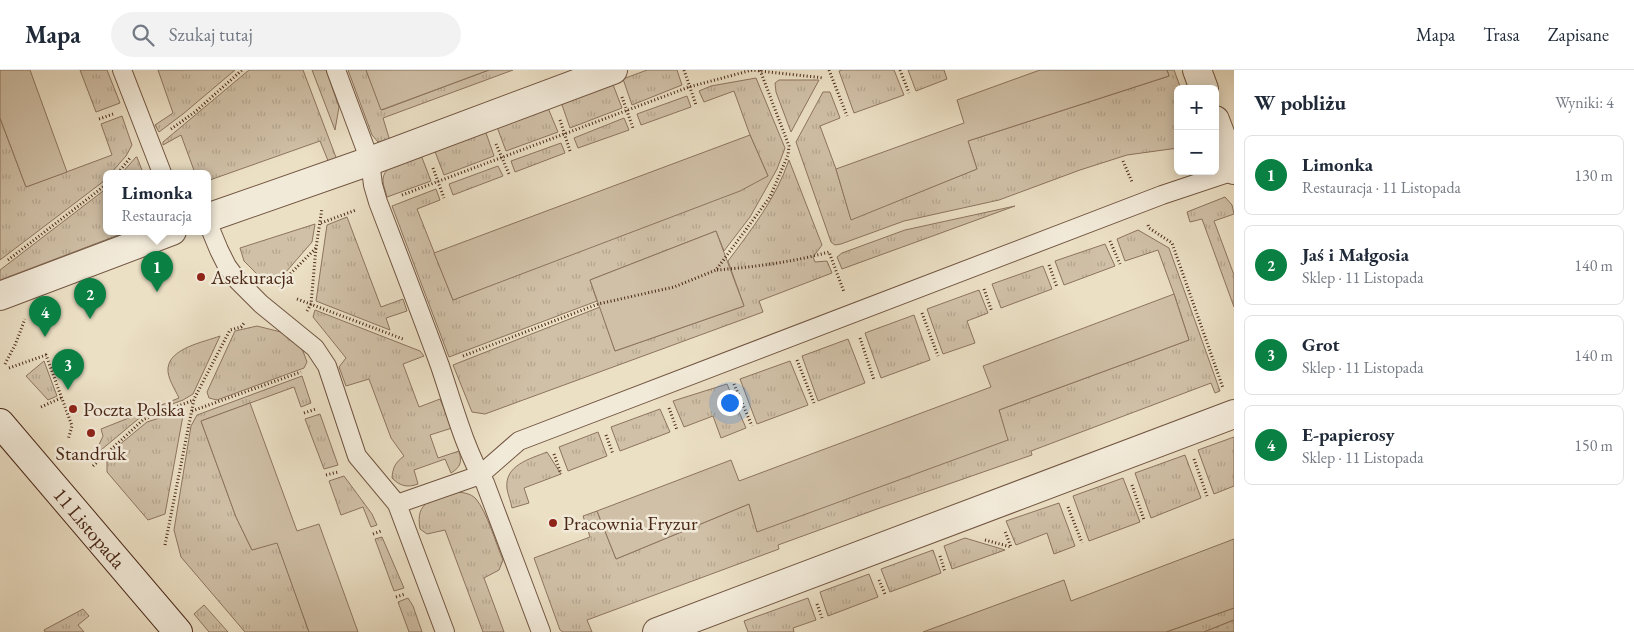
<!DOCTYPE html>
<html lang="pl">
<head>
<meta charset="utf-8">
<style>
	:root { --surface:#fff; --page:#f2f2f3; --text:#1f2937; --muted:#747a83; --line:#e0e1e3; --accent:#0b8043 }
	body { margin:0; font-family:"EB Garamond",serif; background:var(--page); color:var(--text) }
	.controls { position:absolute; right:15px; top:15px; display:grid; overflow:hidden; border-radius:8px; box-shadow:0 2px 12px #0003 }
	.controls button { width:45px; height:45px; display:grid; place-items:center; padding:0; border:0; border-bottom:1px solid var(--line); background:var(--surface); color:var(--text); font:25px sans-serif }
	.you { position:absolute; left:729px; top:332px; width:18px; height:18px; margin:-12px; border:4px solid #fff; border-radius:50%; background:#1a73e8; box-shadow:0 0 0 8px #1a73e833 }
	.badge { display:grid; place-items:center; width:32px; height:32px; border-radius:50%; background:var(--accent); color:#fff; font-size:16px; font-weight:700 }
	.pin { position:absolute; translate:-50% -41px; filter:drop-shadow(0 1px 2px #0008) }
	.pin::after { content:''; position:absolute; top:26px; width:18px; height:15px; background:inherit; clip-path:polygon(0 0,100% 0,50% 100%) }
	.popup { position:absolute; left:103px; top:100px; width:108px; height:65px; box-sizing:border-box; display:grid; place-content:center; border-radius:8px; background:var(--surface); filter:drop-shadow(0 1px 4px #0005); font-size:16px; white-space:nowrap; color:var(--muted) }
	.popup b { font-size:19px; color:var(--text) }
	.popup::after { content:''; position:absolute; left:50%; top:100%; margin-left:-10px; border:10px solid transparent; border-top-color:var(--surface) }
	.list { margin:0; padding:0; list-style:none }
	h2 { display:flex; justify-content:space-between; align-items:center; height:65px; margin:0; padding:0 20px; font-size:21px }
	h2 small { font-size:16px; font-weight:400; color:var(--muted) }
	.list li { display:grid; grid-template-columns:32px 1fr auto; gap:15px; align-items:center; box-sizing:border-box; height:80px; margin:0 10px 10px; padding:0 10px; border:1px solid var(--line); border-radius:8px }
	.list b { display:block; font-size:19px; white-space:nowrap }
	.list p { margin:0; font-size:16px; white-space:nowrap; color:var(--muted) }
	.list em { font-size:16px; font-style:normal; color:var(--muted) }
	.icon { flex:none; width:28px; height:28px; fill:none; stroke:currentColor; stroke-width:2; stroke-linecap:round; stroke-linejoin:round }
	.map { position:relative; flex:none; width:1234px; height:562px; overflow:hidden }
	header { display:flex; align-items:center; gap:30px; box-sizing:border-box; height:70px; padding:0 25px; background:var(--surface); border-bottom:1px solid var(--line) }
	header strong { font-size:24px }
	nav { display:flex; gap:28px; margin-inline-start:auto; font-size:18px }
	.search { width:350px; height:45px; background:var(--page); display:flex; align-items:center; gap:12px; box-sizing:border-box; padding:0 18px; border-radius:28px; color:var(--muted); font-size:19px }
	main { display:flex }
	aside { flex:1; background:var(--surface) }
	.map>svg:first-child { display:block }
	.grass { fill:url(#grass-tufts); stroke:#8d745f }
	.park { fill:url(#park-dots); stroke:#8d745f }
	.garden { fill:#d0c0a7; stroke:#8d745f }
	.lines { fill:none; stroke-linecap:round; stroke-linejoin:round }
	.lane-casing { stroke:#725642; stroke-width:20 }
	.street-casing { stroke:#725642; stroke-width:30 }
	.secondary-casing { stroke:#4a2817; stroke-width:30 }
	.path { stroke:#4a2817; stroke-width:3; stroke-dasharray:1 2.5; stroke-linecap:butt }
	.lane { stroke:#f2ead9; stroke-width:18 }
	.street { stroke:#f2ead9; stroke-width:28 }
	.secondary { stroke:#f2ead9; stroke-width:28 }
	.poi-dot { fill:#8f2418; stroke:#f2ead9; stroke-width:2 }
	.labels { text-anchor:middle; stroke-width:5; stroke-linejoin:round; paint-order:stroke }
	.poi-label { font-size:20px; fill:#4a2817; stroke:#f2ead9; text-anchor:start }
	.street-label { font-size:20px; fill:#4a2817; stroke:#f2ead9 }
</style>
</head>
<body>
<header>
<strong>Mapa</strong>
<div class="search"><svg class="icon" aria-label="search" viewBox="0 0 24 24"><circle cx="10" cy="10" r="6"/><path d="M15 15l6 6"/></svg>Szukaj tutaj</div>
<nav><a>Mapa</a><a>Trasa</a><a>Zapisane</a></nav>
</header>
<main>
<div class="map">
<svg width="1234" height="562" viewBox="0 0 1234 562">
	<defs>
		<pattern id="grass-tufts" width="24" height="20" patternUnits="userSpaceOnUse" patternTransform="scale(1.25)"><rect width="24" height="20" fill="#d0c0a7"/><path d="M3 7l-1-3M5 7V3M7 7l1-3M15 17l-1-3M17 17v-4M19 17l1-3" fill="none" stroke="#b4a58f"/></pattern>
		<pattern id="park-dots" width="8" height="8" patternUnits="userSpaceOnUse" patternTransform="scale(1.25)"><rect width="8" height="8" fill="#d0c0a7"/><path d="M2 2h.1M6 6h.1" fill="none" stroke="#b4a58f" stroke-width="1.8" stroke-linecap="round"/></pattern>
	</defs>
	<rect width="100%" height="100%" fill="#ebdfc4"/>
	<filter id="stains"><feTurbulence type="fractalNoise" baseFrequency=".004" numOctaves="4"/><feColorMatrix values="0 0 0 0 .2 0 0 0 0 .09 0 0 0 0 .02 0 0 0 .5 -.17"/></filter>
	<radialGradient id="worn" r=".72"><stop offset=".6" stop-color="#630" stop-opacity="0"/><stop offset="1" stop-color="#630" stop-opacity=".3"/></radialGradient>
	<g class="grass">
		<path d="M80 0H107L120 33 96 42Z"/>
		<path d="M158 0H235L183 44 159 62 155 55 173 43Z"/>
		<path d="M249 0H303L337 90 329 93 320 71 207 111V103H195L181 65 163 75V72Z"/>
		<path d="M312 0H326L339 37 335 60Z"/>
		<path d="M348 0H366L382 40 489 0H513L383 48 390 71 378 72 372 65Z"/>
		<path d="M647 0H677L682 15 632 35 623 9Z"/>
		<path d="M842 0H894L904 25 854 43 839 1Z"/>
		<path d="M908 0H944L947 9 916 21Z"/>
		<path d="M1167 0H1174L1181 19H1178V78L1127 85 1080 100 999 130 904 151 841 174 835 175 831 172 796 72 823 22H830L840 48 820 56 836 99 851 149 977 99 968 71 1169 6Z"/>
		<path d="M756 8 785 78 777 99 750 147 724 181 716 161 590 210 597 231 449 287 392 136 436 119 440 130 417 139 453 230 768 106 750 65 734 21 704 32 699 21 711 16Z"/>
		<path d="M779 10H819L791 62 776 22 775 13Z"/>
		<path d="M612 12 622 38 570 58 561 32Z"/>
		<path d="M687 26 691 37 641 55 637 44Z"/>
		<path d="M548 38 558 62 506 81 497 57Z"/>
		<path d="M122 46 132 75 126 86 111 103H107V108L104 111 0 190V48L26 117 112 85 101 54Z"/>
		<path d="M624 48 629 60 578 78 574 68Z"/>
		<path d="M485 60 494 86 444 105 434 79Z"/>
		<path d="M561 73 565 83 515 102 511 91Z"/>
		<path d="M421 85 431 111 387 127C386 122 383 116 383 111 382 94 409 89 421 85Z"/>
		<path d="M136 87H137L143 103H122Z"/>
		<path d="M789 90 822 175 813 187 815 192 827 191 832 203 759 231 763 242 485 344 472 342 453 295 600 237 615 281 744 236 728 191C752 159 776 128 789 90Z"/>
		<path d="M498 96 503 106 453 125 449 114Z"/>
		<path d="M107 118V161H129L0 210V200Z"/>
		<path d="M1225 127 1232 135 1234 144 1214 151 1234 205V237L1202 149 1190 152 1187 142Z"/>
		<path d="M1015 136 842 199 837 187 842 183 905 160Z"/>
		<path d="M347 147 381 237 403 229 407 241 386 248 390 260 316 231 327 155Z"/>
		<path d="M315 154 312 172 279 210 273 213 265 212 244 191 240 178Z"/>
		<path d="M1138 160 1169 178 1220 321 1215 323 1211 313 1031 381 1032 385 877 439 778 475 779 479 587 550 592 562H563L560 560 534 488 590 467 583 446 597 441 616 489 749 434 757 461 1007 369 999 340 1189 270 1174 224 1158 180 1125 191 1117 169Z"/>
		<path d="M1105 174 1115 196 1064 215 1055 191Z"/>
		<path d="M1043 196 1052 219 1001 238 992 214Z"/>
		<path d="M979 220 988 243 967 251 975 273 943 284 927 239Z"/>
		<path d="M315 240 420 281 424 286 403 294 419 337 440 329 452 358 430 365 438 388 459 381C462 392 461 397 451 403L445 389 414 400 418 414C407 418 400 416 392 408 393 397 395 393 404 386L391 368 369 309 346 316 339 297 346 288 313 247Z"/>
		<path d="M914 245 930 290 881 308 865 263Z"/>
		<path d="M257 256 289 264 303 281 307 292 304 298 217 330 209 328 207 322 235 261Z"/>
		<path d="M220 266 193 324 183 330 143 345 101 380 97 379 103 366 101 359 179 328C175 319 167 308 168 298 170 278 204 272 220 266Z"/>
		<path d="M848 269 865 313 818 331 802 286Z"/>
		<path d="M44 291 57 326 48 330 26 306Z"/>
		<path d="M790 291 808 335 757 354 740 309Z"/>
		<path d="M302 306 311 333 301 337 294 317 201 351 236 447 252 480 277 472 309 562H245L181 487 174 460 191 356 197 345Z"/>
		<path d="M727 314 746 358 721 368 713 346 684 357 673 331Z"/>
		<path d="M660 339 670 362 620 381 611 357Z"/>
		<path d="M184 340 165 444 148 450 107 402V385L147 352Z"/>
		<path d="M320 344 338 395 324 399 305 349Z"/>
		<path d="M598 362 607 386 568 401 559 377Z"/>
		<path d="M1234 367V416L1214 424 1198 380Z"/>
		<path d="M547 382 561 404 524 418 529 433 512 438C511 432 508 425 507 419 504 395 530 389 547 382Z"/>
		<path d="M1185 385 1201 428 1151 448 1135 403Z"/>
		<path d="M344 406 372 444 377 455 371 457 363 437 341 445 329 411Z"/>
		<path d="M1123 408 1140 452 1089 471 1073 426Z"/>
		<path d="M454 422C461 422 471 423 476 429 487 442 496 474 503 490L499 500 484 508 504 562H483L445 460 427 464 420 459C415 431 432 430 454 422Z"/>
		<path d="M1059 433 1075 476 1054 484 1047 463 1016 475 1006 451Z"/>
		<path d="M382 467 404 518 394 521 375 469Z"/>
		<path d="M965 468 1005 480 952 499 944 476Z"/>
		<path d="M933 480 941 503 890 522 881 499Z"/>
		<path d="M869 504 878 527 828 546 820 522Z"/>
		<path d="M408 528 413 536 422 562H409L398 532Z"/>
		<path d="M808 528 816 550 793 558 794 562H748L744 551Z"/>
		<path d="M204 535 228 562H209L194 544Z"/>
		<path d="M1234 538V550L1204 562H1166Z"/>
		<path d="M83 539 89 546 78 555 84 562H45L44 560Z"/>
	</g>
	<path class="park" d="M1234 550V562H1204Z"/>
	<g class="garden">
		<path d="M0 0H30L67 102 26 117 0 48Z"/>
		<path d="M366 0H489L381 40Z"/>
		<path d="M1040 0H1167L1169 6 968 71 977 99 851 150 836 99 964 53 957 30Z"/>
		<path d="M750 65 768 106 740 121 453 230 434 183Z"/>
		<path d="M716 161 744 236 615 281 590 210Z"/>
		<path d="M1174 224 1189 270 999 340 1008 370 757 462 749 434 616 489 597 441 731 390 739 411 991 317 983 296Z"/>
		<path d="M250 333 297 461 319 454 358 562H309L277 473 252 480 236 447 201 351Z"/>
		<path d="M1234 469V538L1166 562H923L1064 510 1071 531Z"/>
	</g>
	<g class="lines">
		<defs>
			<g id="lane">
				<path d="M122 0 162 103"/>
				<path d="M336 0 370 91 373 115 378 132C399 187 420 241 440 296 453 334 465 380 485 413L541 562"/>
				<path d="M207 151 219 180 227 196 238 211 261 234 315 278 327 296 357 386 397 434 445 562"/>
				<path d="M397 434 480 405 519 371 1162 125 1234 101"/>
			</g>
			<g id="street">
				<path d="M1197 0 1204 19"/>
				<path d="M1215 50 1234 100"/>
				<path d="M207 148 370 91 613 0"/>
				<path d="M0 226 172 161"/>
				<path d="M657 562 1234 344"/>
			</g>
			<g id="secondary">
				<path id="s1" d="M0 353 178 562"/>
			</g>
		</defs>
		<use href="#lane" class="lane-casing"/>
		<use href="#street" class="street-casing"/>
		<use href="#secondary" class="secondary-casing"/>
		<g class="path">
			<path d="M684 0 696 35"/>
			<path d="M751 0 824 8"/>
			<path d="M829 0 847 46"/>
			<path d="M900 0 909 23"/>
			<path d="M622 27 633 58"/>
			<path d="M99 49 113 44"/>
			<path d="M560 50 570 81"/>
			<path d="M171 59 195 42 242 0"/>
			<path d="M496 74 509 104"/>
			<path d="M1123 91 1132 112"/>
			<path d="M433 98 444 128"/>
			<path d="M118 103 130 88"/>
			<path d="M402 125 689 17 752 0"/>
			<path d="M321 153 356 140"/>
			<path d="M1148 155 1149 158 1172 173 1223 318"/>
			<path d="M1110 171 1120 194"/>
			<path d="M8 190 107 114"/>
			<path d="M1049 195 1057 217"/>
			<path d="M717 200C754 197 793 192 829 182L844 222"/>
			<path d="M278 216 316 178 322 138"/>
			<path d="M984 219 992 242"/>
			<path d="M297 229 403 269"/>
			<path d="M307 241 311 234 316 178"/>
			<path d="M922 243 938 286"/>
			<path d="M860 268 874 310"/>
			<path d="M463 286 598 234 674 217 716 200 770 127 788 85 789 76 760 0"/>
			<path d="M797 290 814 333"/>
			<path d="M5 294 15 275 25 249"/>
			<path d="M9 298 46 285 72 356 68 370"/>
			<path d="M734 314 752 356"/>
			<path d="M41 337 61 328"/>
			<path d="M669 338 677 360"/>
			<path d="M192 341 301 302"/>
			<path d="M304 343 316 339"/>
			<path d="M606 365 613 384"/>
			<path d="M554 384 561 404"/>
			<path d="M1194 389 1207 426"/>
			<path d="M93 396 144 349 194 330"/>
			<path d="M326 405 338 402"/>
			<path d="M1132 415 1144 450"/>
			<path d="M1068 437 1082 473"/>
			<path d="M373 464 381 461"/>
			<path d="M985 470 1011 477 1005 461"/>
			<path d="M165 475 194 329 230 260 241 257 245 252"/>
			<path d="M940 486 945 502"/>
			<path d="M879 510 885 524"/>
			<path d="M396 527 405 524"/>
			<path d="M817 534 822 548"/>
		</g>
		<use href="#lane" class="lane"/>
		<use href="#street" class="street"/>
		<use href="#secondary" class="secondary"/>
	</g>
	<g class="poi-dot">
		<circle cx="201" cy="207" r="5"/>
		<circle cx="73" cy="339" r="5"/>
		<circle cx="91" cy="363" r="5"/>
		<circle cx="553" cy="453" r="5"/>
	</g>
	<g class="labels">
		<g class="poi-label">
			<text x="211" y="214">Asekuracja</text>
			<text x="83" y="346">Poczta Polska</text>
			<text x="91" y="390" text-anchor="middle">Standruk</text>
			<text x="563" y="460">Pracownia Fryzur</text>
		</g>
		<g class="street-label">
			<text dy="7" stroke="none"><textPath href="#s1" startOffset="138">11 Listopada</textPath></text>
		</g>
	</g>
	<rect width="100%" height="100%" filter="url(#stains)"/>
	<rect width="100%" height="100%" fill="url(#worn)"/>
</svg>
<div class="controls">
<button>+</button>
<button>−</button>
</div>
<div class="you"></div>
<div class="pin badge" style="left:157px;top:222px">1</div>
<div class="popup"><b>Limonka</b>Restauracja</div>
<div class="pin badge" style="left:90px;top:249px">2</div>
<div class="pin badge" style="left:68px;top:320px">3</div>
<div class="pin badge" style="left:45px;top:267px">4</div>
</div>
<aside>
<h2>W pobliżu<small>Wyniki: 4</small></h2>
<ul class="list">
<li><span class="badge">1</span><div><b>Limonka</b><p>Restauracja · 11 Listopada</p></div><em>130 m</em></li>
<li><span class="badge">2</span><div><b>Jaś i Małgosia</b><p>Sklep · 11 Listopada</p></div><em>140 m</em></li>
<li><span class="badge">3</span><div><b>Grot</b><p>Sklep · 11 Listopada</p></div><em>140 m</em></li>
<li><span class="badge">4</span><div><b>E-papierosy</b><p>Sklep · 11 Listopada</p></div><em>150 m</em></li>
</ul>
</aside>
</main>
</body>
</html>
